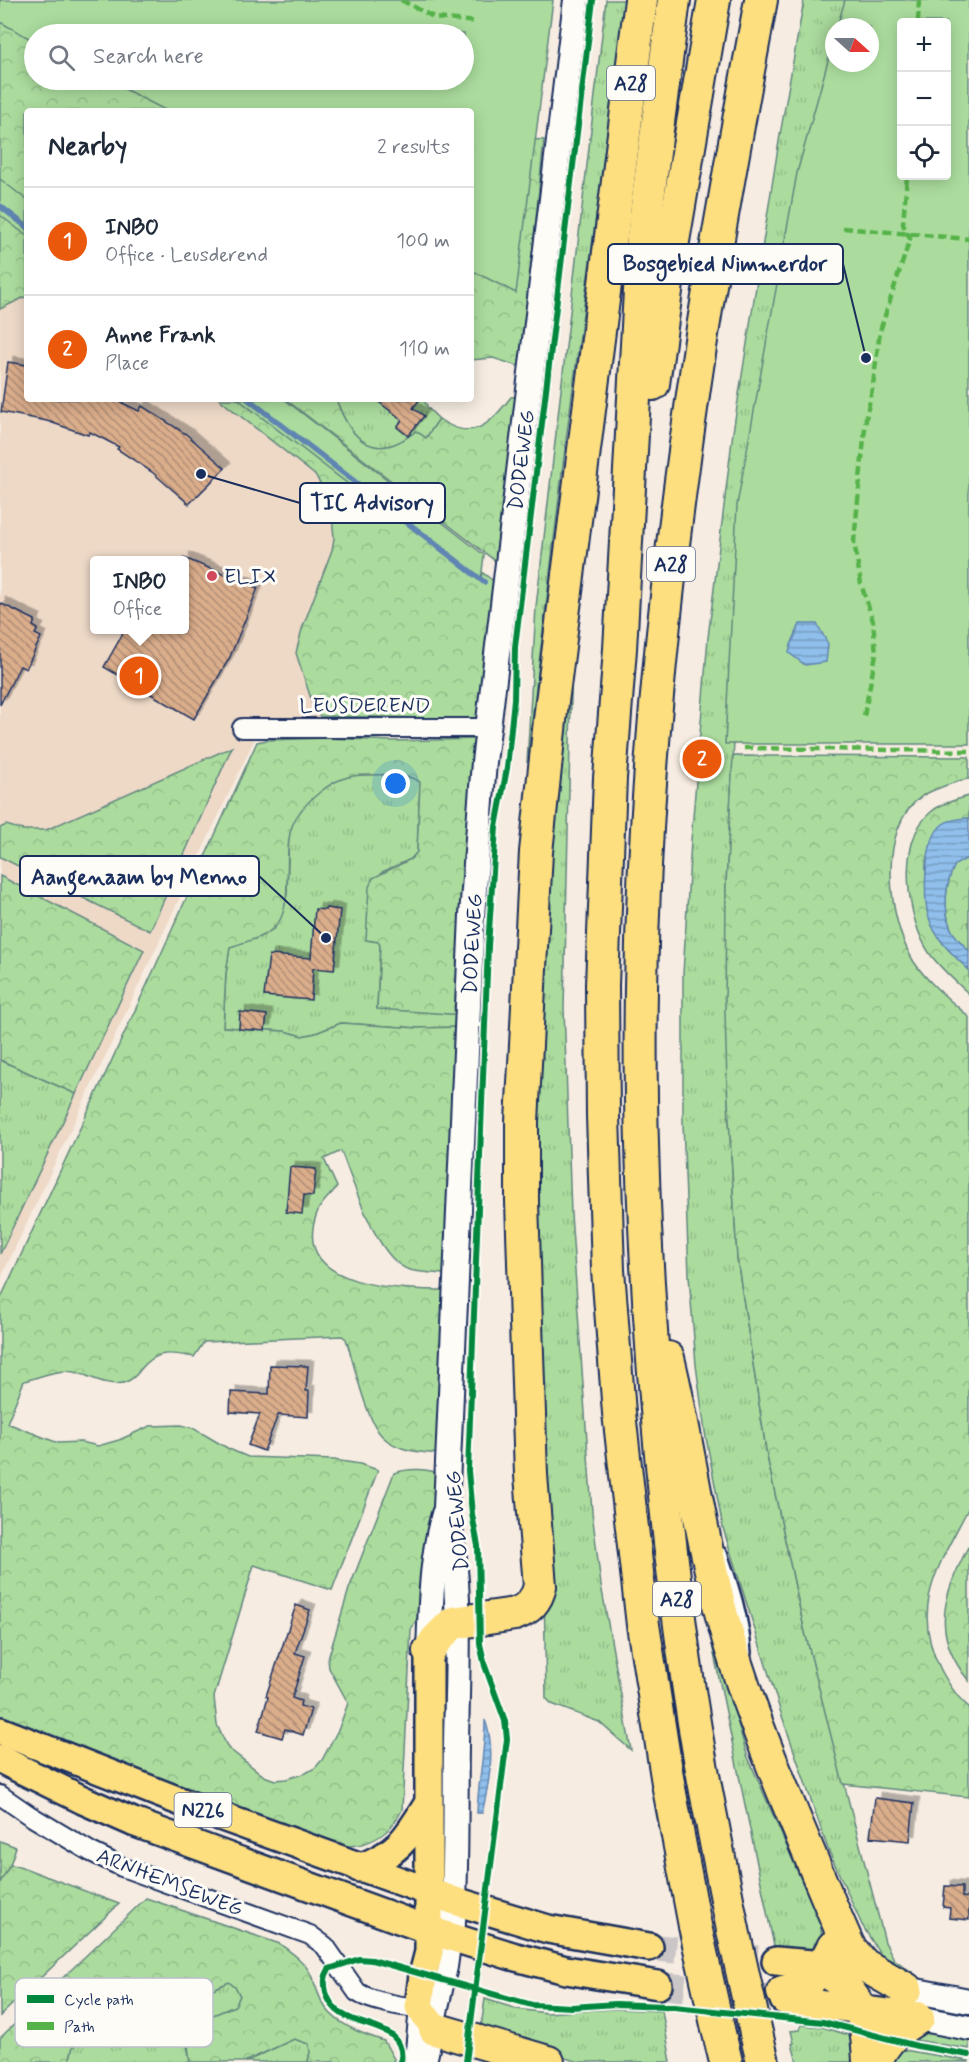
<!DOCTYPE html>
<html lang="en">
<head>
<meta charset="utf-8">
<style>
	:root { --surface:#fff; --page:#f2f2f3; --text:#1f2937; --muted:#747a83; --line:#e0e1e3; --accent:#ea580c }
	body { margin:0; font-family:Mynerve,sans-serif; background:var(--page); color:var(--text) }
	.controls { position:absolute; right:18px; top:18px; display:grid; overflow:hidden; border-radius:6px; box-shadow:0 3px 15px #0003 }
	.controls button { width:54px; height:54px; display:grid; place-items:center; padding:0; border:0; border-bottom:2px solid var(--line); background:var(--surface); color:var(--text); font:30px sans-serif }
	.compass { position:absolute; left:825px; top:18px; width:54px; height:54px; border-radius:50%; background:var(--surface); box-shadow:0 3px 15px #0003; rotate:111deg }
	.you { position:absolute; left:396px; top:784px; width:21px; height:21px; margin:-15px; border:4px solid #fff; border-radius:50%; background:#1a73e8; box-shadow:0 0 0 9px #1a73e833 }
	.badge { display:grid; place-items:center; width:39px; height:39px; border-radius:50%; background:var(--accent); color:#fff; font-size:20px; font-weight:700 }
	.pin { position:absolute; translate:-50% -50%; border:3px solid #fff; box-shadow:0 2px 6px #0006 }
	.popup { position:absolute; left:90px; top:556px; width:99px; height:78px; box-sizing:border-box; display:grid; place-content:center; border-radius:6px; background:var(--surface); filter:drop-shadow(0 2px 4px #0005); font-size:20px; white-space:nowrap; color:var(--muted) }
	.popup b { font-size:22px; color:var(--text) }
	.popup::after { content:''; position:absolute; left:50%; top:100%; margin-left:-12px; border:12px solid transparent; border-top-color:var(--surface) }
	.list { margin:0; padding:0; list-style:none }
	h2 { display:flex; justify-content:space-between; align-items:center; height:78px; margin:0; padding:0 24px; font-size:26px }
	h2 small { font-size:20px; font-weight:400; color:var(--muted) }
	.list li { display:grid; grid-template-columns:39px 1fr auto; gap:18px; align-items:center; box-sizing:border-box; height:108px; padding:0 24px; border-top:2px solid var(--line) }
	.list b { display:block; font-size:22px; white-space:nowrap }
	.list p { margin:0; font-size:20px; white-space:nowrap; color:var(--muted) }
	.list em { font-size:20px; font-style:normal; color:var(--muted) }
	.icon { flex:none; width:33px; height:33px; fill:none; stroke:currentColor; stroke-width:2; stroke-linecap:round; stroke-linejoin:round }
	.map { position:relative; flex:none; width:969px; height:2062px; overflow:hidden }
	.search { position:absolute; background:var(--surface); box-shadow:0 3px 15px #0003; left:24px; top:24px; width:450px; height:66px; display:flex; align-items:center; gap:15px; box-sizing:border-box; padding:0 21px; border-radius:33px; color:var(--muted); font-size:22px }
	.panel { position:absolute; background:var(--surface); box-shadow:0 3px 15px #0003; left:24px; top:108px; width:450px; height:294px; border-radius:6px }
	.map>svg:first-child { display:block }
	.built { fill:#eed9c7; fill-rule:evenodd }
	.grass { fill:url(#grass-tufts); stroke:#63867e; stroke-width:1.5 }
	.forest { fill:url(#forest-crowns); stroke:#63867e; stroke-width:1.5 }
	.green { fill:#abdc9d; stroke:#63867e; stroke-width:1.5; fill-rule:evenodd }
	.water { fill:url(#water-rules); stroke:#6185b2; stroke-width:1.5 }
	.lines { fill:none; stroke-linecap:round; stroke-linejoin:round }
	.stream { stroke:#6185b2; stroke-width:6 }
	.building { fill:url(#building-back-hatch); stroke:#1b2f5e; stroke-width:1.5; filter:url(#shadow) }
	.primary-tunnel { stroke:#cac6c7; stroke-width:27; stroke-dasharray:27 14; stroke-linecap:butt }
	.lane-casing { stroke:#1b2f5e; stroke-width:14 }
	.street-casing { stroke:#1b2f5e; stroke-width:22 }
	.secondary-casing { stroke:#1b2f5e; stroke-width:28 }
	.primary-casing { stroke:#1b2f5e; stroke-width:32 }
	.highway-casing { stroke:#1b2f5e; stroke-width:36 }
	.lane { stroke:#fdfcf7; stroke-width:9 }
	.street { stroke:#fdfcf7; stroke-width:18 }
	.secondary { stroke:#fdfcf7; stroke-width:24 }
	.primary { stroke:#fddf80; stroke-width:27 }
	.highway { stroke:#fddf80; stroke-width:32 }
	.highway-bridge-casing { stroke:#1b2f5e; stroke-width:36; stroke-linecap:butt }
	.highway-bridge { stroke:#fddf80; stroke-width:32 }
	.quiet { stroke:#55b248; stroke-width:4.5; stroke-dasharray:9 4.5; stroke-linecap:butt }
	.cycleway-casing { stroke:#fdfcf7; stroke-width:10 }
	.cycleway { stroke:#00873e; stroke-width:6 }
	.poi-dot { fill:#d1495b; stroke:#fdfcf7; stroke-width:2 }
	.labels { text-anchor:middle; stroke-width:6; stroke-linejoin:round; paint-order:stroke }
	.shield { fill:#fdfcf7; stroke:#5f6c8c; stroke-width:1.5 }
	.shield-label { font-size:20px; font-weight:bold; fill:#1b2f5e }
	.street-label { font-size:21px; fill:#1b2f5e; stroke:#fdfcf7 }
	.poi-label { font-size:21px; fill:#1b2f5e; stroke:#fdfcf7; text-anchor:start }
	.key { fill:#fdfcf7; stroke:#b9bec9; stroke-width:1.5 }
	.key-label { font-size:16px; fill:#1b2f5e }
	.leader { fill:none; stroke:#1b2f5e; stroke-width:2 }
	.callout-dot { fill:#1b2f5e; stroke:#fdfcf7; stroke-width:2 }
	.callout { fill:#fdfcf7; stroke:#1b2f5e; stroke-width:2 }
	.callout-label { font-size:22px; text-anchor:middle; font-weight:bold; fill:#1b2f5e }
</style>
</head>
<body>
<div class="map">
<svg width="969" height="2062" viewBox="0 0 969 2062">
	<defs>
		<pattern id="grass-tufts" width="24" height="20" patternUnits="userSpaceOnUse" patternTransform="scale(1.5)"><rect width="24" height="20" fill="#abdc9d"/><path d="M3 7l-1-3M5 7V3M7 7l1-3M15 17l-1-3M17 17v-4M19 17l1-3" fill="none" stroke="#93bd8a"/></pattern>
		<pattern id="forest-crowns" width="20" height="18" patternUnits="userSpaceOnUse" patternTransform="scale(1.5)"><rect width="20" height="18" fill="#abdc9d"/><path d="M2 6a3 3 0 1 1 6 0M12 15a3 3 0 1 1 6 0" fill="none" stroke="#93bd8a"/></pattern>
		<pattern id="water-rules" width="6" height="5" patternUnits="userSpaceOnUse" patternTransform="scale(1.5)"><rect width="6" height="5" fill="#8fbfea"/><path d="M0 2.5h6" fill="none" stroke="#749cc1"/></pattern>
		<pattern id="building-back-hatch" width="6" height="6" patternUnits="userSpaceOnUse" patternTransform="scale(1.5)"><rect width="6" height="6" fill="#daad8b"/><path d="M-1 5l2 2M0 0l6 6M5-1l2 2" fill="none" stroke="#b08d75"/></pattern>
		<filter id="shadow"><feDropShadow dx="5.5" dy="-5.5" stdDeviation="0" flood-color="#0004"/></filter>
	</defs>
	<rect width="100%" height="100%" fill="#f6ece1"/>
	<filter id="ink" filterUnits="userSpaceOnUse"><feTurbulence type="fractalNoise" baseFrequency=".0167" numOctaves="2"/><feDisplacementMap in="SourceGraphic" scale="12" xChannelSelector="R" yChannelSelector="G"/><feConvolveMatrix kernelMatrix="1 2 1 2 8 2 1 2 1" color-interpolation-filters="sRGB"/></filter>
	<g filter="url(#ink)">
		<path class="built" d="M0 206 27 227V399H252L498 587 482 739 255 738 0 1280ZM94 560H184V630H94Z"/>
		<g class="grass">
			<path d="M606 0H625L566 440 527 763 536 607Z"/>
			<path d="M804 0H852L845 27H834V63L734 742 726 884 727 1083 737 1258 767 1456 804 1628 885 1942 894 1959 920 1978 893 1967 884 1960 862 1925 828 1849 781 1713 723 1528 705 1432 696 1365 689 1275 683 1123V974L691 841 708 638 733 432 780 135Z"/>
			<path d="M336 399H426L425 402 428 408 439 419 426 438 416 431C375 464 351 441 336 399Z"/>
			<path d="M572 654 564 1008 571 1214 592 1512 601 1585 631 1750 599 1722 552 1704 546 1698 534 1024Z"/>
			<path d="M350 775C369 775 405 771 420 782L417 852 411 859 382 872 367 940 379 942 380 946 377 1008 464 1015 463 1027 418 1028 341 1023 316 1033 302 1036 284 1031 223 1027 226 973 230 947 263 935 275 928 287 895 289 830 295 817 307 802 330 783Z"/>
			<path d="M0 1060 76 1094 0 1254Z"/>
			<path d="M704 1605 747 1755 820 1923 822 1937 818 1951H775Z"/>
			<path d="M0 1841 16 1847 10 1865 0 1883Z"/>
			<path d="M229 1982 236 1988 240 1996 235 2006 192 2024 185 2034 190 2062H69L73 2046 130 2010 154 2000 173 2006Z"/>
			<path d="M485 1999 517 2009 546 2013 616 2009 662 2011 671 2062H580L480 2035Z"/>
			<path d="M801 2025 822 2027 855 2037 856 2062H797L792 2044 794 2043 791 2031 800 2030Z"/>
			<path d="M920 2031 969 2034V2049L904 2038Z"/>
			<path d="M294 2039 309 2044 310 2052 308 2062H245Z"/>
			<path d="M892 2048 969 2061V2062H882Z"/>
		</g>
		<g class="forest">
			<path d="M0 0 34 34V80H444L441 111H27V200L0 181Z"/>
			<path d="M471 136 544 140 521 367 493 358 471 360Z"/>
			<path d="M0 201 27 222V296L0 309Z"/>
			<path d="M521 396 498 563 285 399H336C351 441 375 464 416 431L426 438 439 419C473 443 490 424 511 397Z"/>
			<path d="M219 399H257L496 583 483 719 320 716 314 708 296 653 302 629 332 550 334 538 331 505 316 476Z"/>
			<path d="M328 738 391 741 482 739 464 1015 377 1009 380 946 379 942 366 940 369 887 373 878 411 859 417 852 420 782C407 772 383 775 366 775 348 775 335 780 320 792 283 821 289 839 287 882 287 894 286 907 281 918 273 936 248 941 230 947L226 973 223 1027 284 1031 302 1036 316 1033 341 1023 418 1028 463 1027 452 1275C438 1273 423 1273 410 1270 377 1261 353 1181 341 1151L324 1159 337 1187C330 1196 321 1202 317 1213 288 1290 405 1290 451 1290L444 1454C423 1453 398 1452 382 1436 366 1420 354 1363 346 1339L342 1336 204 1342 194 1357C170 1353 158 1349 141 1369 136 1376 131 1381 123 1383 107 1387 89 1375 74 1372 57 1369 40 1377 24 1381L7 1423 58 1443 81 1442 98 1446 119 1440 150 1426 181 1425 193 1428 229 1449 248 1457 334 1460 360 1464 378 1470 332 1590 254 1565 214 1697 217 1725 228 1748 264 1776 275 1780 286 1779 306 1773 315 1768 322 1760 339 1728 348 1703 329 1668 328 1659 349 1589 394 1473C409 1468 428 1468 442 1475L424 1605 411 1630 402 1810C391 1832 375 1844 350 1846 343 1846 334 1843 326 1842L0 1727V1300L152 974 257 742 267 740Z"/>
			<path d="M232 747 150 931 0 857V828L6 825 23 830H46Z"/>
			<path d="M733 756 969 757V779C961 779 954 783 947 785 939 788 930 791 922 796 876 828 888 921 914 962 928 983 950 1000 969 1017V1507C940 1564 908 1607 941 1670 948 1683 957 1698 969 1707V1797L843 1784 804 1628 767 1456 737 1258 727 1083 725 1012 726 884Z"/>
			<path d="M969 796V819L966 818 926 860C925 917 926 930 969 970V994C955 981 941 969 930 954 907 921 895 841 931 812 941 803 956 800 969 796Z"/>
			<path d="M969 857V951C963 944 955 937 951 929 943 908 945 884 955 864Z"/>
			<path d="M0 876 144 950 76 1094 0 1060Z"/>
			<path d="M968 1547H969V1681C930 1634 943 1596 968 1547Z"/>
			<path d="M10 1865 19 1866 119 1904 0 2016V1883Z"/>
			<path d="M146 1898 280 1944C291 1952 304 1961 310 1973 317 1987 319 2003 331 2014 345 2028 366 2035 384 2041L394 2059 393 2062H308L310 2052 309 2044 294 2039 244 2062H190L186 2029 192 2024 235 2006 240 1996 236 1988 229 1982 173 2006 154 2000 130 2010 73 2046 69 2062H0V2038Z"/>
		</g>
		<g class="green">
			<path d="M0 0H553L516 293 471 270V111H167L107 80H464V34H34V41L0 22Z"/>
			<path d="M845 0H969V744H725L737 505 797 173 834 39V63H870V27H837ZM902 22H946V176H902Z"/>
			<path d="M0 179 27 200V236L0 215Z"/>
			<path d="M238 399H284L484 555 481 580 382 503 378 507Z"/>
		</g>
		<g class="water">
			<path d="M800 624H817L828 644 826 662 805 665 789 653 791 645Z"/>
			<path d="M966 818 969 819V857L955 865C945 884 943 909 951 929 955 937 963 944 969 951V970C953 955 936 940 929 918 922 897 924 838 943 824 950 819 958 819 966 818Z"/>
			<path d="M485 1720C496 1748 489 1784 482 1813H477C478 1782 485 1752 485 1720Z"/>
		</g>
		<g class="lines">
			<g class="stream">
				<path d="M0 206 27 227"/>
				<path d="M248 399 484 582"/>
			</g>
		</g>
		<g class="building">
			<path d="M8 362 27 365V399H114L139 411 142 406 186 434 225 468 189 504 152 472 117 449 119 447 90 432 88 435 47 421 1 412Z"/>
			<path d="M375 399H420L413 408 424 416 408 436 397 427 402 420Z"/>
			<path d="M184 558 258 588 230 657 194 719 104 667 125 630H184Z"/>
			<path d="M0 603 35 620 33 626 38 629 35 634 41 637 26 669 20 666 0 705Z"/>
			<path d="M326 908 340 910 334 970 313 968 311 1000 264 996 269 955 311 958 315 909 325 910Z"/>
			<path d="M240 1012 267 1015 265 1031 239 1029Z"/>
			<path d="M290 1167 316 1169 313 1196 304 1195 302 1214 286 1212Z"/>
			<path d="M270 1365 308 1366 306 1391H309L308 1417 278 1415 264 1451 248 1445 260 1414 230 1412 231 1392 269 1394Z"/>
			<path d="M296 1605 310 1610 295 1653 305 1656 292 1698 301 1701 300 1706 311 1709 303 1735 285 1729 282 1738 258 1731 268 1697 266 1696Z"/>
			<path d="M875 1798 914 1803 910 1841 870 1837Z"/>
			<path d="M945 1886 962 1887V1897L969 1898V1920L949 1918 950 1908 943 1907Z"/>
		</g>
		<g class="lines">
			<g class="primary-tunnel">
				<path d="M649 1947 776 1961"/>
				<path d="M658 1985 784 2000"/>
			</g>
			<defs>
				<path id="lane" d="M722 1553C733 1585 744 1618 746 1653"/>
				<g id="street">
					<path d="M242 728H487"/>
					<path d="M0 1795 29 1815 91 1852 122 1867 310 1935 325 1946 357 1992C368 2000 404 2008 418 2007 425 2006 434 2000 441 1997"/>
					<path d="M414 2062 419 2007"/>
					<path d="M427 2062 448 1967 452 1937"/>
				</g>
				<g id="secondary">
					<path d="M429 1651C431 1605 431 1559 444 1514"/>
					<path d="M452 1937C457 1873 455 1809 456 1745 457 1667 463 1586 446 1508L472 915 484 762 576 0"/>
					<path d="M906 1989 969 2001"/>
					<path d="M903 2015 969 2028"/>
				</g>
				<g id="primary">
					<path d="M429 1651V1952L423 1975 419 2007 435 2029"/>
					<path d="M0 1731 192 1806 455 1901 548 1929 649 1947"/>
					<path d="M0 1759 83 1800 133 1822 429 1930 512 1956 566 1970 658 1985"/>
					<path d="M359 1868C399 1853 407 1838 428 1804"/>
					<path d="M776 1961 824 1965 838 1973"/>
					<path d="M784 2000 903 2015"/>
				</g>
				<g id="highway">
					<path d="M674 0 643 237 620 649 610 778 602 985 603 1116 608 1270 619 1413 643 1625 668 1783 695 1926"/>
					<path d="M653 384 673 241 714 0"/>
					<path d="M668 1358C689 1444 699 1531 722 1616 742 1691 771 1763 801 1834 817 1872 832 1910 849 1947L864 1965 906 1989"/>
					<path d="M429 1651 436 1640 453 1623 515 1614C529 1609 537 1600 540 1586L531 1475 522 1202V1122L536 852 552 702 641 0"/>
					<path d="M733 1930C724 1882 714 1834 705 1786 679 1646 664 1502 653 1360 644 1236 639 1112 641 989 644 774 668 559 700 347 718 231 740 115 761 0"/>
					<path d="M824 1965C860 2003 867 2009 869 2062"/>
					<path d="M783 1992C808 1987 822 1970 833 1947"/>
					<path d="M435 2029 548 2062"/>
					<path d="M718 2029 726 2062"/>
					<path d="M756 2033 763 2062"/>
					<path d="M875 2062C885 2041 897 2029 918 2018"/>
				</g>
			</defs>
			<use href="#lane" class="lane-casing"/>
			<use href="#street" class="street-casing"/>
			<use href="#secondary" class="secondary-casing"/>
			<use href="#primary" class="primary-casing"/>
			<use href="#highway" class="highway-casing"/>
			<use href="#lane" class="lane"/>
			<use href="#street" class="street"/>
			<use href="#secondary" class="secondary"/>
			<use href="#primary" class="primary"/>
			<use href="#highway" class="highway"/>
			<defs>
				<g id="highway-bridge">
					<path d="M695 1926 718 2029"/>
					<path d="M733 1930 756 2033"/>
				</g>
			</defs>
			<use href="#highway-bridge" class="highway-bridge-casing"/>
			<use href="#highway-bridge" class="highway-bridge"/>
			<g class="quiet">
				<path d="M401 0 435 18 477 22"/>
				<path d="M918 22 919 0"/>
				<path d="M843 228 969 239"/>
				<path d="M864 716 876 654 873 621 861 584 854 541 866 418 873 385 880 331 910 239 903 224 907 176"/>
				<path d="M744 748 969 751"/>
			</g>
			<defs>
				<g id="cycleway">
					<path d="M401 2062C408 2014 337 2036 326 1992 324 1983 324 1977 329 1969L359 1959 372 1960 532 2005 572 2007 616 2004 664 2006 823 2022 917 2046 969 2055"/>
					<path d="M466 2062 507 1739 505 1721 485 1666 480 1644 478 1546 472 1514 468 1471 488 946 496 827 507 768 514 699 515 647 593 0"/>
				</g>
			</defs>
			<use href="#cycleway" class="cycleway-casing"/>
			<use href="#cycleway" class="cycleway"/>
		</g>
	</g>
	<circle class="poi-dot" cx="212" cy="576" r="6"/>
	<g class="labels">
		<g class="shield">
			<rect x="607" y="66" width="48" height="34" rx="4.5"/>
			<rect x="647" y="547" width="48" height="34" rx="4.5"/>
			<rect x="653" y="1582" width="48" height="34" rx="4.5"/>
			<rect x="174.5" y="1793" width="57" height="34" rx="4.5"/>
		</g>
		<g class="shield-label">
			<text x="631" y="90">A28</text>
			<text x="671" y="571">A28</text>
			<text x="677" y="1606">A28</text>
			<text x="203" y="1817">N226</text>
		</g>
		<g class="street-label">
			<text transform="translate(521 460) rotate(-83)" y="7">DODEWEG</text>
			<text x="365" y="712">LEUSDEREND</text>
			<text transform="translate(472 944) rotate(-87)" y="7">DODEWEG</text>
			<text transform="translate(457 1521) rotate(-95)" y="7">DODEWEG</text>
			<text transform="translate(170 1882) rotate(21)" y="7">ARNHEMSEWEG</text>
		</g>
		<g class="poi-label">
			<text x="224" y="583">ELIX</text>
		</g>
	</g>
	<rect x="15" y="1978" width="198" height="69" rx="9" class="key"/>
	<rect x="27" y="1995" width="27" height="8" fill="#00873e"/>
	<rect x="27" y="2022" width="27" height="8" fill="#55b248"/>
	<g class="key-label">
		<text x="64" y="2005">Cycle path</text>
		<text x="64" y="2032">Path</text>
	</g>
	<path class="leader" d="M866 358L843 264M201 474L300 503M326 938L259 876"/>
	<g class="callout-dot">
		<circle cx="866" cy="358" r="6"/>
		<circle cx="201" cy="474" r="6"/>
		<circle cx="326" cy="938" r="6"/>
	</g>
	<g class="callout">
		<rect x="608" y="244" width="235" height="40" rx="6"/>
		<rect x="300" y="483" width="145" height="40" rx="6"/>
		<rect x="20" y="856" width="239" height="40" rx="6"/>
	</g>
	<g class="callout-label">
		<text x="725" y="271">Bosgebied Nimmerdor</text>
		<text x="372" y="510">TIC Advisory</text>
		<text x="139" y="884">Aangenaam by Menno</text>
	</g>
</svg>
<div class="controls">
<button>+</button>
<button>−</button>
<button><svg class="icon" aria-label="locate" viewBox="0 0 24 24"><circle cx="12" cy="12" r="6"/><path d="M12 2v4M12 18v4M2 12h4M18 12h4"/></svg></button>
</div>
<svg class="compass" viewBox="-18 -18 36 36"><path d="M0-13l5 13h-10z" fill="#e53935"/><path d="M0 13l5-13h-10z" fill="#747a83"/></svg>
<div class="you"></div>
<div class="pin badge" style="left:139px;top:676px">1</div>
<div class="popup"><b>INBO</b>Office</div>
<div class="pin badge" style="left:702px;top:759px">2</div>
<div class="search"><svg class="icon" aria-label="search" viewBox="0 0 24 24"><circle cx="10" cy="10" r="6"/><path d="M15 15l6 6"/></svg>Search here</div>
<section class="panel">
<h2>Nearby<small>2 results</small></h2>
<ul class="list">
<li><span class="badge">1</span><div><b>INBO</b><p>Office · Leusderend</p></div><em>100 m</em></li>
<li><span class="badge">2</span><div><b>Anne Frank</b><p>Place</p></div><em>110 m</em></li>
</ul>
</section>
</div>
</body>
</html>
